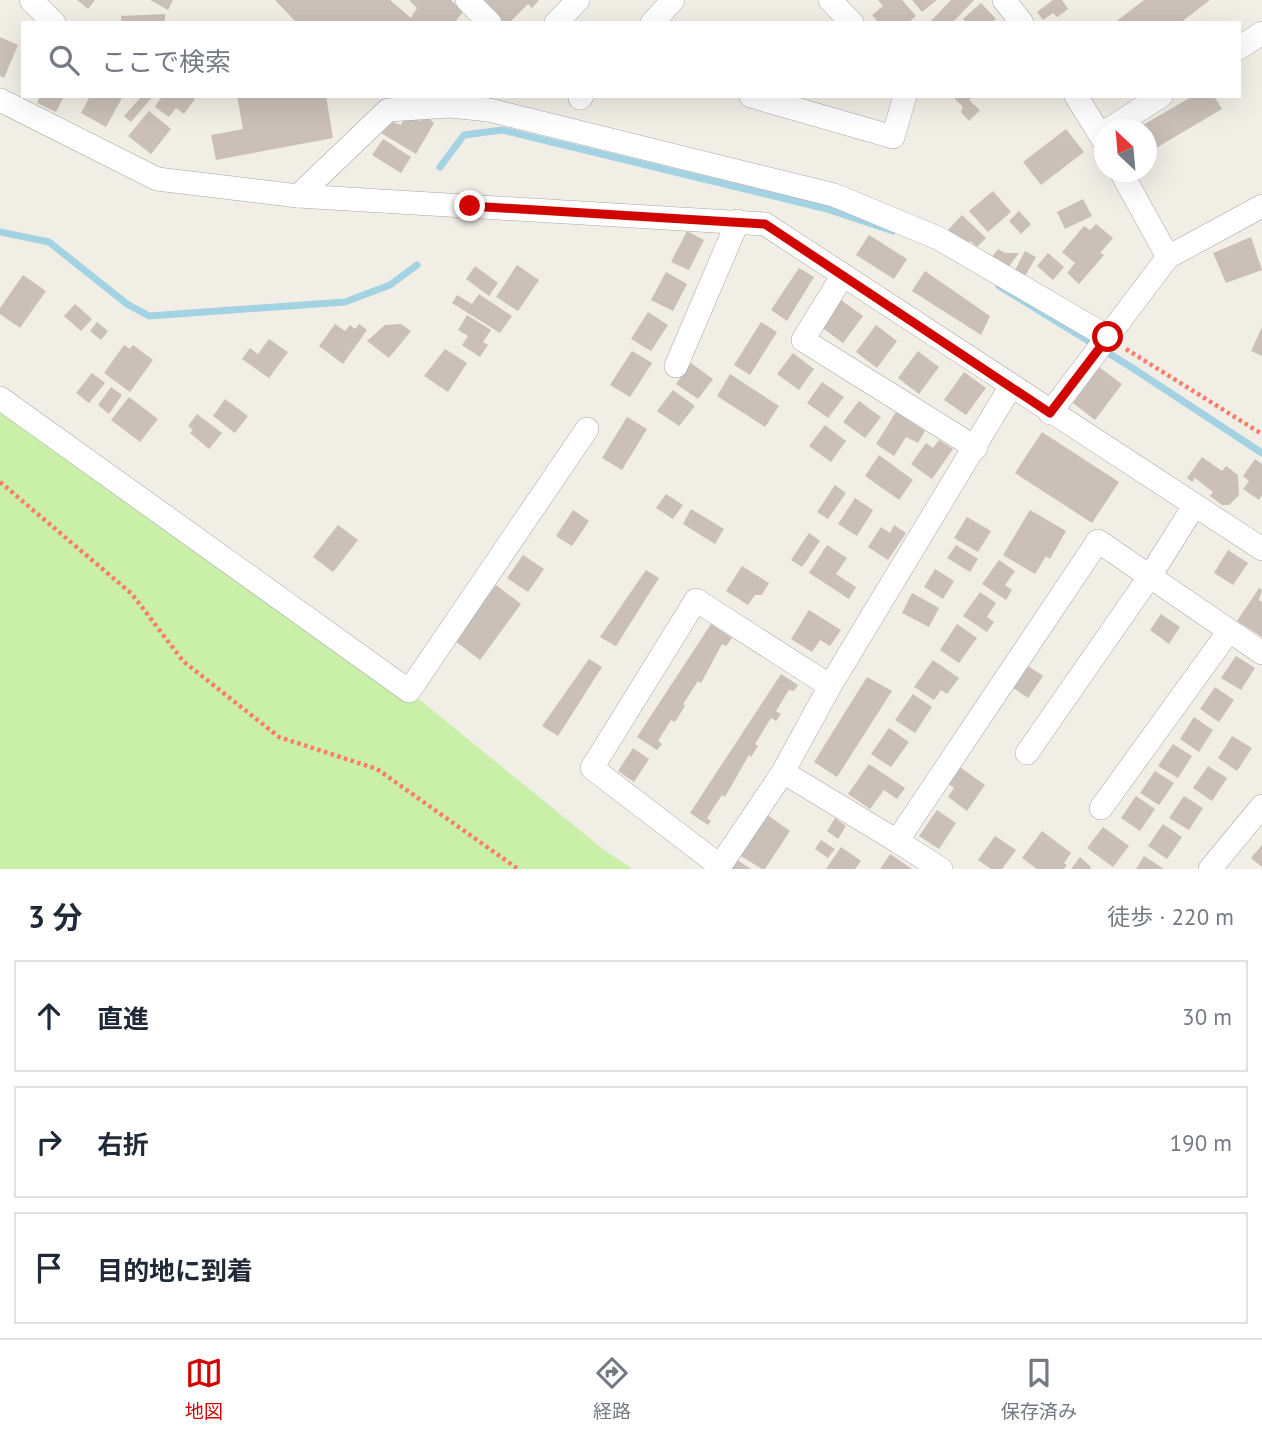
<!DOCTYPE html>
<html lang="ja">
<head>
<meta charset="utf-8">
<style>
	:root { --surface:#fff; --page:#f2f2f3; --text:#1f2937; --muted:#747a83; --line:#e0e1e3; --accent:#d00500 }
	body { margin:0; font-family:"PT Sans","Noto Sans JP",sans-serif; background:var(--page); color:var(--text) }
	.compass { position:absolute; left:1094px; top:119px; width:63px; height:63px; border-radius:50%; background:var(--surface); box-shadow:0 7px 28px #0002; rotate:334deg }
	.stop { position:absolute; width:21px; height:21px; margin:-16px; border:5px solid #d00500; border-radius:50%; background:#fff }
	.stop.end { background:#d00500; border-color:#fff; box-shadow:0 2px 7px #0008 }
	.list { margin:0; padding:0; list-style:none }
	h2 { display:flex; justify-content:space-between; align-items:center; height:91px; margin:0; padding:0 28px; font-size:30px }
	h2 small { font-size:23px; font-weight:400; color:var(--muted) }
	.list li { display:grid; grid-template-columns:46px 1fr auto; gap:21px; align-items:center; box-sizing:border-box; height:112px; margin:0 14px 14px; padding:0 14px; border:2px solid var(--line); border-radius:0px }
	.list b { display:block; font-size:26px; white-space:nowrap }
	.list em { font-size:23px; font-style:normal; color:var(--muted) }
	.icon { flex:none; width:38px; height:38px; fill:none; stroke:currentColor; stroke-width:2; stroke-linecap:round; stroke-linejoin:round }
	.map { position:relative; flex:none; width:1262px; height:869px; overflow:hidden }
	.search { position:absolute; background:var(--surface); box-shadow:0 7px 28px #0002; left:21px; right:21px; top:21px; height:77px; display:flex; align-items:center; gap:18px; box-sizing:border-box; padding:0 24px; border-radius:0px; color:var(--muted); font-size:26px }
	.sheet { height:469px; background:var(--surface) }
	nav { display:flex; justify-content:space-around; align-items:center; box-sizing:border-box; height:98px; border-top:2px solid var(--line); background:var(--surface); font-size:19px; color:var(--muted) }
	nav a { display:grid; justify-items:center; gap:4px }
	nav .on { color:var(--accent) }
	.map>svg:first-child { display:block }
	.grass { fill:#c9efa8 }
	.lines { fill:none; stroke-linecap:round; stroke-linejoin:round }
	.stream { stroke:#a3d2e2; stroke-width:7 }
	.building { fill:#cac0b8 }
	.minor-casing { stroke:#a7a7a7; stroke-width:24 }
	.path { stroke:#ff7c69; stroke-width:4.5; stroke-dasharray:3.5 3.5; stroke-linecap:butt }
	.minor { stroke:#fff; stroke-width:23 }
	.route { stroke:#d00500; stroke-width:9 }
</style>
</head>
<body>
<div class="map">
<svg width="1262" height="869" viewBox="0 0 1262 869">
	<rect width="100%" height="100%" fill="#f1eee6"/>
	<path class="grass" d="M0 402 409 691 604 850 633 869H0Z"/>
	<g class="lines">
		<g class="stream">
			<path d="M440 167 464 135 502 130 827 209 893 231"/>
			<path d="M0 232 49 242 127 304 149 316 345 302 390 285 417 265"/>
			<path d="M999 286 1131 367 1262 453"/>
		</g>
	</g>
	<g class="building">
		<path d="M77 0H95L88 9Z"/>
		<path d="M150 0H173L168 10Z"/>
		<path d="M275 0H390L411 18 417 8 409 0H451L463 12 454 23H297Z"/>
		<path d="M484 0H539L532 8 528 4 509 23H501L481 2Z"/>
		<path d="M878 0H902L916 16 908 23H879L872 15 883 6Z"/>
		<path d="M912 0H937L922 12Z"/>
		<path d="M951 0H974L952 23H929Z"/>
		<path d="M1053 0H1062L1068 9 1057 17 1053 13 1043 20 1037 12Z"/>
		<path d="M1144 0H1210L1180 23H1114Z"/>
		<path d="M981 3 996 19 992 23H966L963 19Z"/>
		<path d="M165 14V23H121V16Z"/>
		<path d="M0 37 18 45 4 78 0 76Z"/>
		<path d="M40 96H64L56 112 37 103Z"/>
		<path d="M90 96H123L106 127 81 113Z"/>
		<path d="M142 96H153L131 122 124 116Z"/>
		<path d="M162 96H191L195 99 184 114 176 108 169 117 155 107Z"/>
		<path d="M237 96H326L333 138 216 160 211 135 243 129Z"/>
		<path d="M952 96H973L969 100 980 110 969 121 961 112 963 107Z"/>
		<path d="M1193 96H1214L1222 109 1156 148 1143 125Z"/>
		<path d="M149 111 171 129 151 154 128 136Z"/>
		<path d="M406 115 421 121 426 116 434 123 416 154 381 133 392 122 401 125Z"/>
		<path d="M1066 129 1084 152 1041 185 1023 162Z"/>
		<path d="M383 139 411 157 401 173 372 155Z"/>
		<path d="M993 191 1011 212 988 232 969 211Z"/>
		<path d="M1083 199 1092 216 1065 229 1057 212Z"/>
		<path d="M1019 211 1031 224 1021 234 1009 221Z"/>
		<path d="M962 215 986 238 977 247 970 241 966 247 948 230Z"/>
		<path d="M1096 224 1113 238 1100 253 1104 255 1079 284 1067 273 1075 263 1062 252 1084 226 1090 230Z"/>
		<path d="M687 231 704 240 689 270 671 262Z"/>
		<path d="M869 235 907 259 894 279 856 255Z"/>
		<path d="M1251 237 1262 270 1226 283 1213 253Z"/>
		<path d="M998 249 1005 253H1019L1004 273 989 261Z"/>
		<path d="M1025 251 1036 257 1023 280 1013 274Z"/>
		<path d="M1048 253 1064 267 1053 280 1037 266Z"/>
		<path d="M517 265 539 280 518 311 496 297Z"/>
		<path d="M475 266 498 283 489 296 466 279Z"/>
		<path d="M799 268 814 277 787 321 771 310Z"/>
		<path d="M925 271 990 316 981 335 912 291Z"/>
		<path d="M666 272 687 284 673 311 651 300Z"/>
		<path d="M23 275 46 291 20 328 0 314V308Z"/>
		<path d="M479 294 512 316 500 333 452 303 457 295 472 304Z"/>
		<path d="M841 300 863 316 843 343 821 327Z"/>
		<path d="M75 304 92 319 81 331 64 316Z"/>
		<path d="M648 312 668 325 651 351 631 339Z"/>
		<path d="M467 315 491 330 483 342 488 345 480 357 462 345 468 336 458 330Z"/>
		<path d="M97 322 108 331 101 340 90 331Z"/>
		<path d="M761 322 777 332 750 375 734 365Z"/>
		<path d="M335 324 345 331 350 325 355 329 359 324 367 330 343 364 319 346Z"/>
		<path d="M401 324 411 331 389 358 367 341 385 325Z"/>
		<path d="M876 325 897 341 877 368 856 352Z"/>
		<path d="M1262 327V356L1251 351Z"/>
		<path d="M269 339 288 352 269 378 242 359 250 348 258 354Z"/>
		<path d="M124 345 130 349 133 345 153 360 130 392 104 373Z"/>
		<path d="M445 349 467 363 448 392 424 376Z"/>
		<path d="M632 351 652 363 630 397 610 385Z"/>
		<path d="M918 351 939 367 919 394 898 378Z"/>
		<path d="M793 353 814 369 799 390 777 374Z"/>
		<path d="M691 363 713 379 698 399 676 384Z"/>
		<path d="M1099 367 1122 384 1095 420 1073 403Z"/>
		<path d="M964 372 986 388 966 415 944 400Z"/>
		<path d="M92 373 105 383 89 403 76 393Z"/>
		<path d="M730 374 779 406 765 427 717 396Z"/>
		<path d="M822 382 844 397 828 418 807 403Z"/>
		<path d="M111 387 122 395 109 414 98 405Z"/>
		<path d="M673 390 695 406 679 426 657 411Z"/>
		<path d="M129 397 158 419 140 442 111 420Z"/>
		<path d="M225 399 248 416 235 433 213 416Z"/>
		<path d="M859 401 881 417 865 438 843 422Z"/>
		<path d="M896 412 925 431 918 443 906 437 894 456 876 444Z"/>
		<path d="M197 414 222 433 209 449 190 433 193 430 188 426Z"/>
		<path d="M627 417 647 429 622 470 602 458Z"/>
		<path d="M825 425 846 441 831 462 809 446Z"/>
		<path d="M1042 432 1119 482 1092 523 1015 473Z"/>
		<path d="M939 440 953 449 932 479 911 464 926 443 933 448Z"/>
		<path d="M879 455 913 480 899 500 865 476Z"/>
		<path d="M1202 457 1222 471 1226 466 1238 475 1239 495 1229 505H1222L1210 496 1213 492 1195 478 1192 482 1187 478Z"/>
		<path d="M1255 459 1262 464V495L1259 500 1243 489 1249 481 1243 476Z"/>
		<path d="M835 485 846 493 828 519 817 512Z"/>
		<path d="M666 494 683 505 673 519 656 508Z"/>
		<path d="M855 498 873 510 857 536 838 524Z"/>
		<path d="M691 509 724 529 715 544 683 524Z"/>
		<path d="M573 510 589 521 572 546 556 536Z"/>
		<path d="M1030 510 1066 531 1050 559 1046 556 1035 574 1003 555Z"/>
		<path d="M967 517 991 531 978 552 954 538Z"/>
		<path d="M338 525 358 540 333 572 313 557Z"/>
		<path d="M894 525 906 533 888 560 868 547 881 527 890 533Z"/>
		<path d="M809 533 820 541 802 567 791 560Z"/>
		<path d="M827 545 847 558 836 574 856 587 849 599 809 573Z"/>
		<path d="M956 545 978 559 970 572 947 558Z"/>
		<path d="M1228 550 1248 563 1233 585 1214 573Z"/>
		<path d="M523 555 544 569 528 592 507 578Z"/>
		<path d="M999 560 1015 571 1005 585 1012 590 1006 600 982 584Z"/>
		<path d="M742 566 769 583 762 595H755L748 605 726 591Z"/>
		<path d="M935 569 954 581 943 599 924 587Z"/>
		<path d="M646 570 659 578 616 646 600 637Z"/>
		<path d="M496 585 521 604 480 660 455 641Z"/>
		<path d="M1259 588 1262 590 1259 600 1262 602V637L1237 621Z"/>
		<path d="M980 592 996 603 987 617 994 622 987 632 963 616Z"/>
		<path d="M912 593 939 608 929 627 902 613Z"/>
		<path d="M809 610 841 630 830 646 820 640 812 652 791 639Z"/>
		<path d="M1161 614 1180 627 1169 644 1150 630Z"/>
		<path d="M711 624 732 638 726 646 722 644 701 683 698 681 683 704 685 706 675 722 671 720 658 741 662 744 657 750 637 737Z"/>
		<path d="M957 624 977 638 959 663 940 650Z"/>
		<path d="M1236 656 1255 668 1241 690 1221 678Z"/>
		<path d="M589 659 602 667 558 736 542 726Z"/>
		<path d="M933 660 959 678 947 694 941 690 934 700 914 687Z"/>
		<path d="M1024 663 1043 676 1028 698 1009 685Z"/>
		<path d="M781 674 798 685 794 691 789 690 776 711 781 714 776 721 771 718 755 744 758 746 751 757 749 755 725 797 722 795 707 818 711 821 708 825 690 813Z"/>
		<path d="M867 677 892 691 837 777 814 762Z"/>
		<path d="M1215 687 1234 700 1219 722 1200 709Z"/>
		<path d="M913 694 932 707 915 733 895 720Z"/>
		<path d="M1194 717 1213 730 1199 752 1180 739Z"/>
		<path d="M889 728 909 742 891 767 871 754Z"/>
		<path d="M1232 736 1252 748 1237 771 1218 758Z"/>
		<path d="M1173 744 1192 756 1178 778 1158 766Z"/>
		<path d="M633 748 649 759 634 782 618 771Z"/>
		<path d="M869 764 905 788 897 799 884 790 870 809 848 794Z"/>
		<path d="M957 765 985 785 967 811 948 797 954 788 946 782Z"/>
		<path d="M1208 766 1227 778 1212 801 1193 788Z"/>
		<path d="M1155 771 1174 783 1159 805 1140 793Z"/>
		<path d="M1136 796 1155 809 1140 831 1121 818Z"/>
		<path d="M1184 796 1203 808 1189 830 1169 818Z"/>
		<path d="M937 810 956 823 939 849 919 836Z"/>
		<path d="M766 814 790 831 765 869H762L739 855Z"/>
		<path d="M835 818 846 826 838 839 827 831Z"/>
		<path d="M1163 824 1182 837 1167 859 1148 846Z"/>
		<path d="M1103 827 1129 846 1113 867 1087 848Z"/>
		<path d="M1042 831 1071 853 1064 863 1067 865 1064 869H1037L1022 858Z"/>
		<path d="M995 836 1016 850 1002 869H991L978 860Z"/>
		<path d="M821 840 835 849 828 858 815 849Z"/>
		<path d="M1262 845V867L1251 858Z"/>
		<path d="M841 847 861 861 855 869H826Z"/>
		<path d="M890 854 912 869H880Z"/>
		<path d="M1144 856 1164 869H1136Z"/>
		<path d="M1080 857 1091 867 1090 869H1071Z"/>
		<path d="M736 859 751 869H729Z"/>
	</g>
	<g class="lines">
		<defs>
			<g id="minor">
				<path d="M31 0 54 23"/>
				<path d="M467 0 490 23"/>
				<path d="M830 0 852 23"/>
				<path d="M1004 0 1022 23"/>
				<path d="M556 23 578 0"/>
				<path d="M652 23 673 0"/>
				<path d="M1239 48 1262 33"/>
				<path d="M751 96 893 137 905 96"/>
				<path d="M1076 96 1104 141"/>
				<path d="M580 98 582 96"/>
				<path d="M0 100 157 179 298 196 765 224 1262 549"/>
				<path d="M1108 130 1161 96"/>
				<path d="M1121 172 1168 257"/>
				<path d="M298 196 388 110 450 106 489 110 834 195 938 238 1108 337"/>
				<path d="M843 275 803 340 976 448"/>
				<path d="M676 366 738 221"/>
				<path d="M0 398 409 691 587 429"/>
				<path d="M1050 413 1168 257 1262 206"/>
				<path d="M830 686 696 600 592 768 720 866 783 772 830 686 1011 386"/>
				<path d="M1027 753 1150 576 1194 506"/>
				<path d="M783 772 897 841 1098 541 1262 653"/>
				<path d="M1101 808 1229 631"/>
				<path d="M897 841 941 869"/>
				<path d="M1210 869 1262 806"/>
			</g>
		</defs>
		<use href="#minor" class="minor-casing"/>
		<g class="path">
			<path d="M1126 349 1262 434"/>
			<path d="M0 482 132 594 183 661 279 737 377 769 518 869"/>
		</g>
		<use href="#minor" class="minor"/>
	</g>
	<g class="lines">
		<path class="route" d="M470 206 765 224 1050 413 1108 337"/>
	</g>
</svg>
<svg class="compass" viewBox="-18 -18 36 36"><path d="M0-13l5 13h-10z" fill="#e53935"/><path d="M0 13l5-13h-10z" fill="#747a83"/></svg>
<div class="stop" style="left:1108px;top:337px"></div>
<div class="stop end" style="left:470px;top:206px"></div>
<div class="search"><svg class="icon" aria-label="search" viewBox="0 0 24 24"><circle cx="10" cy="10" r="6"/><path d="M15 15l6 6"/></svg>ここで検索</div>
</div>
<section class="sheet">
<h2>3 分<small>徒歩 · 220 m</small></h2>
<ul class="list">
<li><svg class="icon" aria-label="ahead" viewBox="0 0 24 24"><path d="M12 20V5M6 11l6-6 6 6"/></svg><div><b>直進</b></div><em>30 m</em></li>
<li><svg class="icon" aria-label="right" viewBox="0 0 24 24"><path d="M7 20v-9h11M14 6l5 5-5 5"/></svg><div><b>右折</b></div><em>190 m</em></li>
<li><svg class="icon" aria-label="arrive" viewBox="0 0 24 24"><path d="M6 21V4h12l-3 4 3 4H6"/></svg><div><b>目的地に到着</b></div></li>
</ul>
</section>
<nav>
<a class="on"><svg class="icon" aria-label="map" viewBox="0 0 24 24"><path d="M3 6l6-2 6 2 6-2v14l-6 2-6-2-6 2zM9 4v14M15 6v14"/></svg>地図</a>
<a><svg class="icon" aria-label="directions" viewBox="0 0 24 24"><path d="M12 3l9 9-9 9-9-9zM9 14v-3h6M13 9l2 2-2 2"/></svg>経路</a>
<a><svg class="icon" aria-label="saved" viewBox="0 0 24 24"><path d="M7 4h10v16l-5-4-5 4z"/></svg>保存済み</a>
</nav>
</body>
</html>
